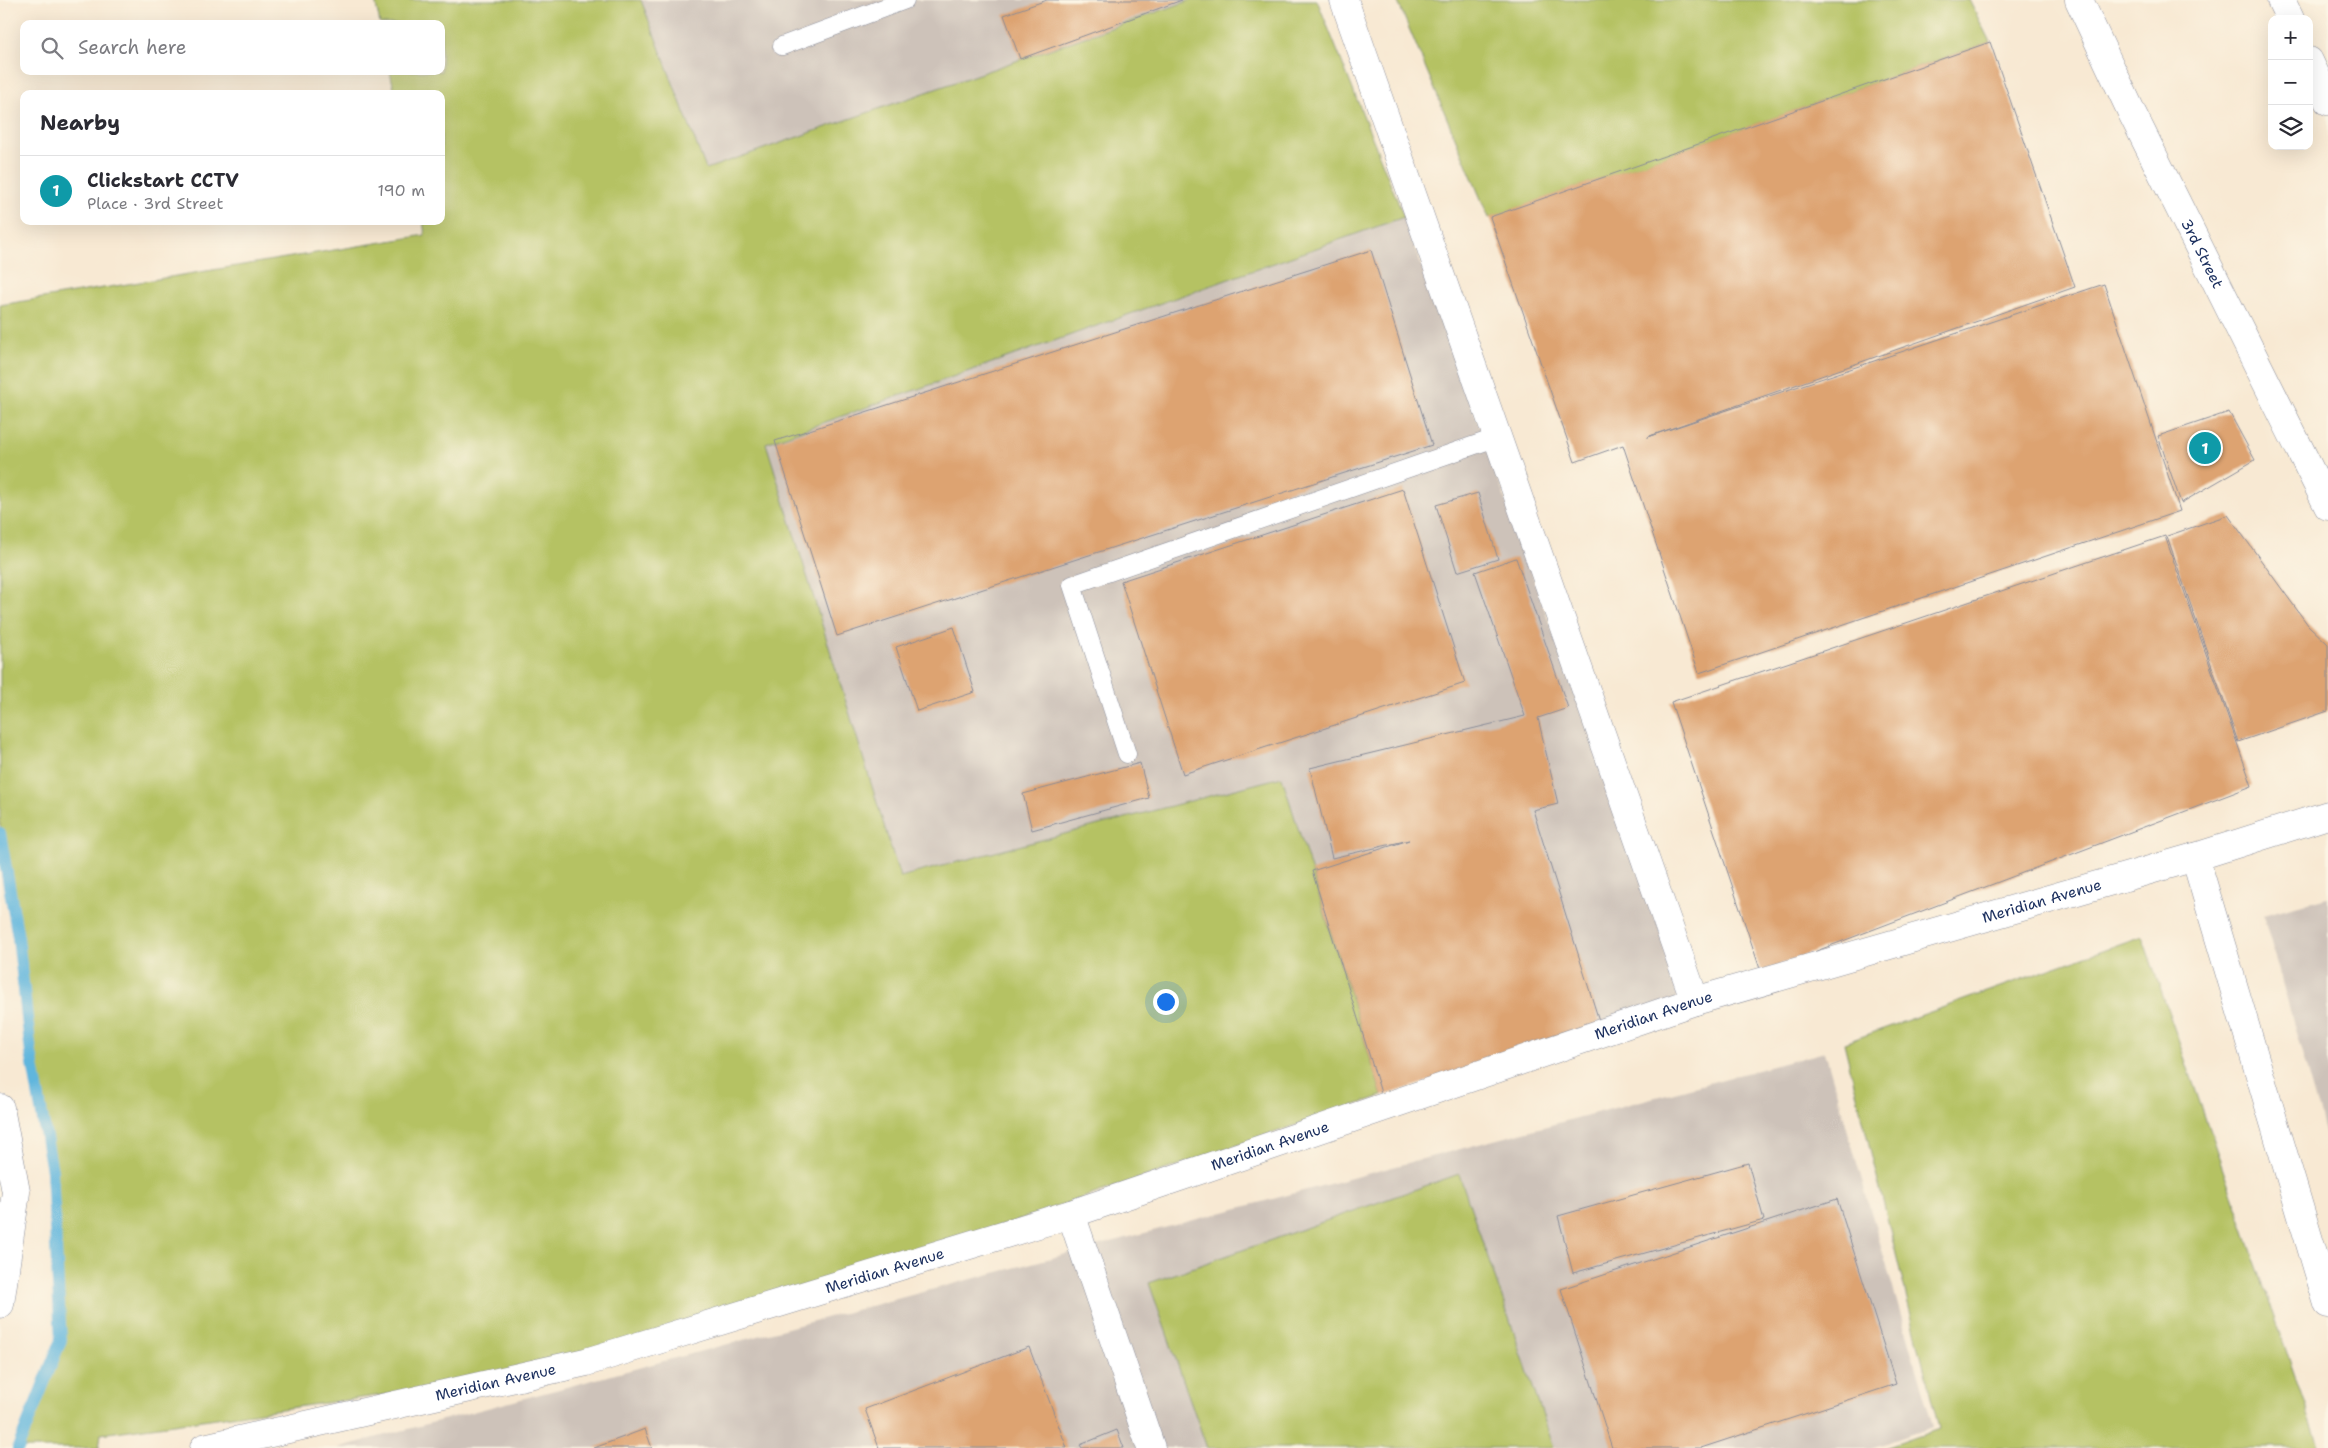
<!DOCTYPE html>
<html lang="en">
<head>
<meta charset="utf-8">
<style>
	:root { --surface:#fff; --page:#f2f2f3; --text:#2b2b33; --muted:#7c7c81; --line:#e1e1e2; --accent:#1f6fb2 }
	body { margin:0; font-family:"Shantell Sans",sans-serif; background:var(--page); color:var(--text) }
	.controls { position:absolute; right:15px; top:15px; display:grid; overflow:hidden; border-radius:10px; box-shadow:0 5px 20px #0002 }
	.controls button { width:45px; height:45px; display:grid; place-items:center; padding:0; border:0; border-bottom:1px solid var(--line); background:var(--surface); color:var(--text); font:25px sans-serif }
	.you { position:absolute; left:1165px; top:1001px; width:18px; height:18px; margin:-12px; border:4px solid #fff; border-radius:50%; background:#1a73e8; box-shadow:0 0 0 8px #1a73e833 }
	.badge { display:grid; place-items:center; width:32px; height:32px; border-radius:50%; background:var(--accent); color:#fff; font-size:16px; font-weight:700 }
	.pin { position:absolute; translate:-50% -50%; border:2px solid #fff; box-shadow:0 1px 5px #0006 }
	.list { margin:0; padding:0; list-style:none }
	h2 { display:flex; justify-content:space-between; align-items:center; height:65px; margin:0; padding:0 20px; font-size:21px }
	h2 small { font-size:16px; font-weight:400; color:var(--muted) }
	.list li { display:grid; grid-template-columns:32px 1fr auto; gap:15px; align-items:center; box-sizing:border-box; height:70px; padding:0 20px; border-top:1px solid var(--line) }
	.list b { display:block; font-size:19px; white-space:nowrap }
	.list p { margin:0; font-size:16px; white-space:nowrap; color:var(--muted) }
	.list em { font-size:16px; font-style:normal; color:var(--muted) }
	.icon { flex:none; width:28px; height:28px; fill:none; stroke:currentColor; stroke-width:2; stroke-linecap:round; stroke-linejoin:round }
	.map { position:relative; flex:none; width:2328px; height:1448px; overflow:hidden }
	.search { position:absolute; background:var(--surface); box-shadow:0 5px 20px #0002; left:20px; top:20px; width:425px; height:55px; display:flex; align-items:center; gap:12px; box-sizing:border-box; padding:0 18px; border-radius:10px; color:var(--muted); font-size:19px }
	.panel { position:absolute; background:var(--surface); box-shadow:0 5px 20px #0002; left:20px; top:90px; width:425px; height:135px; border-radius:10px }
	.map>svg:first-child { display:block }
	.industrial { fill:#cdc2b9 }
	.green { fill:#b5c264; stroke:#687861 }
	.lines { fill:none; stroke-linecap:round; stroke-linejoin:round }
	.stream { stroke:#61b6dd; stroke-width:12 }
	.building { fill:#dda371 }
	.service-casing { stroke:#8a8c98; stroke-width:19 }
	.minor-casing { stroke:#8a8c98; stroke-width:29 }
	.service { stroke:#fff; stroke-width:18 }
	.minor { stroke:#fff; stroke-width:28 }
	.labels { text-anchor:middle; stroke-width:5; stroke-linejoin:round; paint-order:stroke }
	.street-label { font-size:15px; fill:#1b2f5e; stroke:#fcf5e5 }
</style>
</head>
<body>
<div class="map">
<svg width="2328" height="1448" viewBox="0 0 2328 1448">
	<rect width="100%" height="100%" fill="#fcf5e5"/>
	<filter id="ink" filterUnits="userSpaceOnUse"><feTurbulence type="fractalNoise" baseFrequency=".02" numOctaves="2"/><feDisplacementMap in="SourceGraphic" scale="10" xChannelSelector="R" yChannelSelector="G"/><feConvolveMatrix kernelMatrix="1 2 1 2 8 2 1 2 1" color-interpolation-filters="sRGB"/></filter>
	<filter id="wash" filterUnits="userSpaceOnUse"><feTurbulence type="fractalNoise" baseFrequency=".0096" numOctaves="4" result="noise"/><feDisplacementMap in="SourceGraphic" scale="20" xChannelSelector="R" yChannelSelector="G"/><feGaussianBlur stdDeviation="1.12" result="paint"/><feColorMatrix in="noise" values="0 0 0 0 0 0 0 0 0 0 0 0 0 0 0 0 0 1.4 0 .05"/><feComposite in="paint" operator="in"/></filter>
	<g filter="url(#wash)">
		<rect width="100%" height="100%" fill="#f8e9d3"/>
		<g class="industrial">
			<path d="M641 0H1191L706 169Z"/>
			<path d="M1404 217 1684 998 1382 1096 1282 777 900 877 766 443Z"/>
			<path d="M2328 897V1145L2263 915Z"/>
			<path d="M1825 1052 1933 1427 1871 1448H337Z"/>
		</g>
		<g class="green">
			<path d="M375 0H641L706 169 1191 0H1317L1404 217 766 443 900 877 1282 777 1382 1096 586 1367 101 1434 99 1448H18L61 1340 52 1171 0 833V305L425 235 423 221H441V94H395L390 71H441V24H380Z"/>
			<path d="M1397 0H1969L1990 42 1489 218Z"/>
			<path d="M2142 936 2320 1448H1885L1939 1429 1844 1043Z"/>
			<path d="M1459 1174 1554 1448H1207L1149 1283Z"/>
		</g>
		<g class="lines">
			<path class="stream" d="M0 833 18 937 31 1053 52 1171 61 1340 18 1448"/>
		</g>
		<g id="blocks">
			<g class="building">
				<path d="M1047 0H1182L1020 59 1004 15Z"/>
				<path d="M1990 42 2075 287 1647 437 2104 284 2180 511 1699 673 1623 445 1575 462 1490 217Z"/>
				<path d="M1371 250 1432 445 837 636 775 441Z"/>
				<path d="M2229 412 2255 460 2181 503 2158 436Z"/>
				<path d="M1403 489 1465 683 1183 774 1121 581Z"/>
				<path d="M1478 493 1498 559 1457 572 1436 505Z"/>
				<path d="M2228 515 2308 625 2328 644V711L2238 742 2167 536Z"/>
				<path d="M2165 536 2252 786 1761 972 1671 702Z"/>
				<path d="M1516 558 1568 708 1538 718 1558 804 1533 810 1601 1027 1382 1096 1312 871 1409 840 1332 858 1310 768 1525 716 1475 572Z"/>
				<path d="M954 627 975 692 917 711 896 647Z"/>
				<path d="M1140 763 1149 798 1032 830 1023 794Z"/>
				<path d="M1748 1163 1764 1220 1573 1273 1558 1216Z"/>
				<path d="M1837 1199 1896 1384 1701 1448H1612L1561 1289Z"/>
				<path d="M1029 1347 1067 1448H879L865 1409Z"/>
				<path d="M645 1429 652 1448H594Z"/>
				<path d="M1117 1430 1124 1448H1082L1080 1445Z"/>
			</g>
		</g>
	</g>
	<g filter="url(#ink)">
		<use href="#blocks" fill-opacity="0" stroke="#8a8c98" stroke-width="1"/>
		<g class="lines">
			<defs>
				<g id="service">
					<path d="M782 46 905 0"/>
					<path d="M1127 754 1072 585 1498 437"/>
				</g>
				<g id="minor">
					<path d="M1344 0 1695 1001"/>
					<path id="s1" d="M2079 0 2132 113 2328 506"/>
					<path d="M2281 0 2290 19"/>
					<path d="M2309 61 2328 101"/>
					<path d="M2195 857 2328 1304"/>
					<path d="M0 1108 16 1192 0 1304"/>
					<path d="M1071 1214 1151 1448"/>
					<path id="s2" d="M204 1448 586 1362 1071 1214 1695 1001 2195 857 2328 815"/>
				</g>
			</defs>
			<use href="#service" class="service-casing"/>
			<use href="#minor" class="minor-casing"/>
			<use href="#service" class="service"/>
			<use href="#minor" class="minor"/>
		</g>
	</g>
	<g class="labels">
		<g class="street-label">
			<text dy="5" stroke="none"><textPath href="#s1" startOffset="282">3rd Street</textPath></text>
			<text dy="5" stroke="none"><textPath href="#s2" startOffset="1919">Meridian Avenue</textPath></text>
			<text dy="5" stroke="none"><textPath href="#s2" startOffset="1514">Meridian Avenue</textPath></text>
			<text dy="5" stroke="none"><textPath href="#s2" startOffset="1109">Meridian Avenue</textPath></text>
			<text dy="5" stroke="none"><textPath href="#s2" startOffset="704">Meridian Avenue</textPath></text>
			<text dy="5" stroke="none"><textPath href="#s2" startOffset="299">Meridian Avenue</textPath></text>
		</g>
	</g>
</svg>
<div class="controls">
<button>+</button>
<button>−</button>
<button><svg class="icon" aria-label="layers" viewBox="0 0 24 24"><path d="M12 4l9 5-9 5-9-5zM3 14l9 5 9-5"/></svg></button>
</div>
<div class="you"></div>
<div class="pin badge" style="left:2205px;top:448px;background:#0f9aa8">1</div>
<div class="search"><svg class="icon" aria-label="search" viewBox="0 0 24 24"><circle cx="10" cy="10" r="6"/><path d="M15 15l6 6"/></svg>Search here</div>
<section class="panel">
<h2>Nearby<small></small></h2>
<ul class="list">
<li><span class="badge" style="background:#0f9aa8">1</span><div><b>Clickstart CCTV</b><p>Place · 3rd Street</p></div><em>190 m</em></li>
</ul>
</section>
</div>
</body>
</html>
